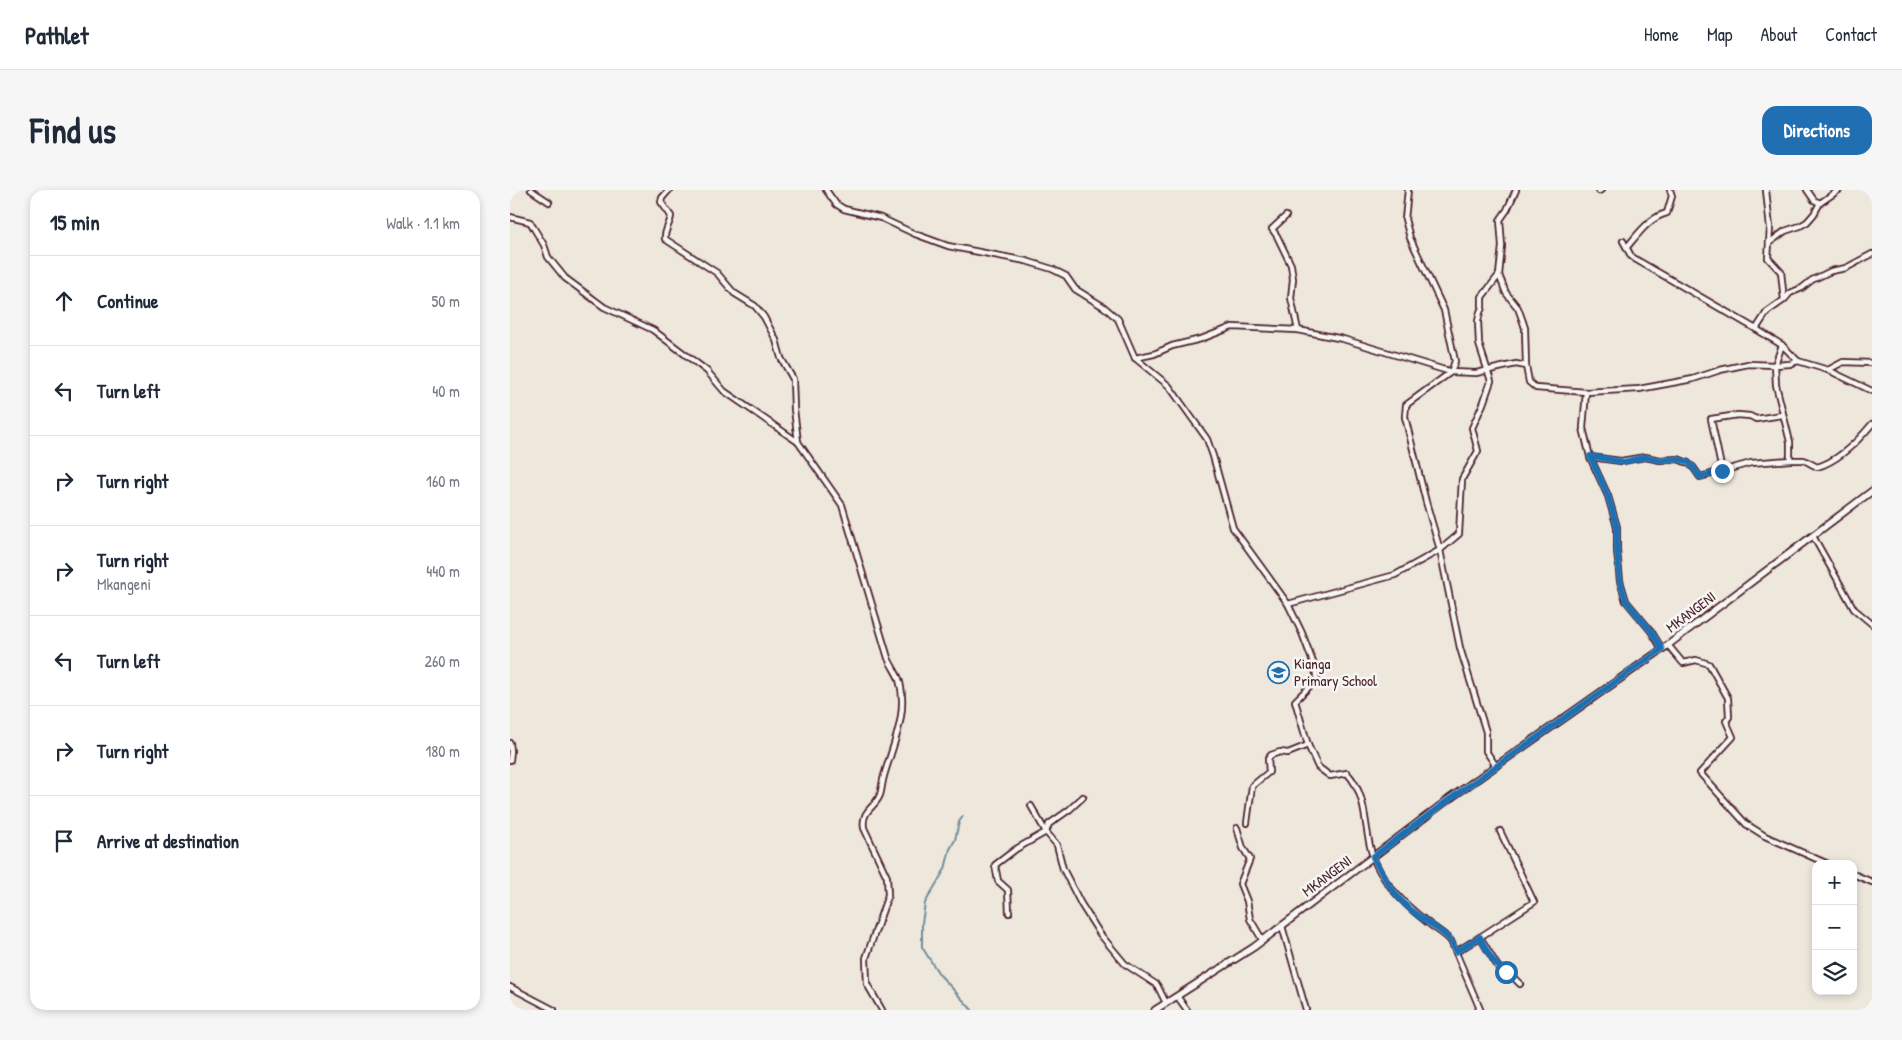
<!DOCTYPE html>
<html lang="en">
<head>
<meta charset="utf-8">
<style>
	:root { --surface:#fff; --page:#f6f6f7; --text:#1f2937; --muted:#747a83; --line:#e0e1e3; --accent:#1f6fb2 }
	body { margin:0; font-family:"Patrick Hand",sans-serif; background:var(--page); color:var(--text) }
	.controls { position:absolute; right:15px; bottom:15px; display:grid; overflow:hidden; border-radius:10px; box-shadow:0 2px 8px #0003 }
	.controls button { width:45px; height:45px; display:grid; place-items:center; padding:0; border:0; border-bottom:1px solid var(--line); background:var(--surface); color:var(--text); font:25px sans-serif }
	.stop { position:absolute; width:15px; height:15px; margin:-11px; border:4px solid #1f6fb2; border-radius:50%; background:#fff }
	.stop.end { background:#1f6fb2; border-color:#fff; box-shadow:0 1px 5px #0008 }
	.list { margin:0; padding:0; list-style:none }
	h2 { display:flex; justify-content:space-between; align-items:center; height:65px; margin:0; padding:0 20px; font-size:21px }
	h2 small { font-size:16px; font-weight:400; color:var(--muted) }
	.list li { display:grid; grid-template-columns:32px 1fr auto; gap:15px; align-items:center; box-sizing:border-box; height:90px; padding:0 20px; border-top:1px solid var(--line) }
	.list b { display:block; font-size:19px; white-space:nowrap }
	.list p { margin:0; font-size:16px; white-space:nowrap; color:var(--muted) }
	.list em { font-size:16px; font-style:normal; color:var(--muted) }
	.icon { flex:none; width:28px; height:28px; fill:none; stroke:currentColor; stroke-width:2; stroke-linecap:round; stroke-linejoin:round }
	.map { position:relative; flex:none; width:1362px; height:820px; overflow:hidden; border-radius:15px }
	header { display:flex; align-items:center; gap:30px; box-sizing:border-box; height:70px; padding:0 25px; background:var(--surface); border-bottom:1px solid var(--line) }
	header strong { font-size:24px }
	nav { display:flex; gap:28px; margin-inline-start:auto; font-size:18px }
	.intro { display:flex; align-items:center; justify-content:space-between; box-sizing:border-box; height:120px; padding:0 30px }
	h1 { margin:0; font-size:35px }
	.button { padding:12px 22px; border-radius:15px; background:var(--accent); color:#fff; font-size:18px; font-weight:700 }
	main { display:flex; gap:30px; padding:0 30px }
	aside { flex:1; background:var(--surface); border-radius:15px; box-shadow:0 2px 8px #0003 }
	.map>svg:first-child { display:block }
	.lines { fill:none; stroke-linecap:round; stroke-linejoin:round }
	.stream { stroke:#708f9b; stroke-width:2 }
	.minor-casing { stroke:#4a1f2b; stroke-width:8 }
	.tertiary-casing { stroke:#4a1f2b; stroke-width:9 }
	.minor { stroke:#f6f6f2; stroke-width:4.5 }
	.tertiary { stroke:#f6f6f2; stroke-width:5.5 }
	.route { stroke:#1f6fb2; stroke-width:6 }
	.labels { text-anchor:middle; stroke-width:5; stroke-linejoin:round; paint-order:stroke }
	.street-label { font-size:15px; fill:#4a1f2b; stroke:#f6f6f2 }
	.poi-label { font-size:15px; fill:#4a1f2b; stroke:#f6f6f2; text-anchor:start }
</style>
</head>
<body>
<header>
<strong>Pathlet</strong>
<nav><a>Home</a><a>Map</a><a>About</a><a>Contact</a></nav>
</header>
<div class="intro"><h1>Find us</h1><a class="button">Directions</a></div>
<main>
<aside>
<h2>15 min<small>Walk · 1.1 km</small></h2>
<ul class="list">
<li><svg class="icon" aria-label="ahead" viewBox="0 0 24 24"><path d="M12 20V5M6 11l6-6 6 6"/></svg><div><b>Continue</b></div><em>50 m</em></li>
<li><svg class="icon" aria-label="left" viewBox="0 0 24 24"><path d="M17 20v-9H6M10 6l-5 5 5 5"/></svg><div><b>Turn left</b></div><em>40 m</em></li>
<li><svg class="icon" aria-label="right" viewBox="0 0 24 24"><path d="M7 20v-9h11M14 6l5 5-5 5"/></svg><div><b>Turn right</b></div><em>160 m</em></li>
<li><svg class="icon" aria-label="right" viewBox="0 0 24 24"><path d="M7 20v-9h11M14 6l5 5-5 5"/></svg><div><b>Turn right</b><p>Mkangeni</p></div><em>440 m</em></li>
<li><svg class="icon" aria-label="left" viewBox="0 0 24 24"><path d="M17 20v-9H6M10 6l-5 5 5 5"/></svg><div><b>Turn left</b></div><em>260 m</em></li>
<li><svg class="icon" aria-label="right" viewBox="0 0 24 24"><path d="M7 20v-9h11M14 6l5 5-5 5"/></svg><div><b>Turn right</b></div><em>180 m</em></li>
<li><svg class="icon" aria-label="arrive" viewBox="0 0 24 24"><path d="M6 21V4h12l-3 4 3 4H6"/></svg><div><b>Arrive at destination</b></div></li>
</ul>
</aside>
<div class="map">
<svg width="1362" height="820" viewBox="0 0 1362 820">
	<rect width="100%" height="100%" fill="#eee7dc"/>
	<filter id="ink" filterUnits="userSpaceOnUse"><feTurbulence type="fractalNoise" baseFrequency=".02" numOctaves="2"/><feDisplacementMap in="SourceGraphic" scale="10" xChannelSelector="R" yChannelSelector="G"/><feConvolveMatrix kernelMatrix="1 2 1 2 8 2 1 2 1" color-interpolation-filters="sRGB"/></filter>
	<g filter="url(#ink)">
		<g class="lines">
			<path class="stream" d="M453 626 449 632 445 650 440 659 435 679 415 713 412 733V757L429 784 462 820"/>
			<defs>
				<g id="minor">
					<path d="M21 0 39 12"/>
					<path d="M159 0 152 8 151 12 161 26C160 34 154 41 155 49L207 83 224 103 245 116 254 127 266 150 271 168 283 189 284 219 288 252"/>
					<path d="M316 0 326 14 334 19 371 28 405 44 438 56 516 71 542 79 556 86 565 99 594 117 608 129 625 168 659 196 697 249 703 266 723 338 778 414 792 443 804 475 807 489 785 511 798 555 808 577 820 586 837 583C859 607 853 639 863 667 873 694 895 715 917 732 925 739 934 743 941 751L970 819 968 820"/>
					<path d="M898 0 895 29 900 48 934 120 945 171 941 182 896 215 895 227 916 312 930 360 950 458 976 542V561L986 576"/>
					<path d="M1006 0 997 20 990 30 992 56 989 85 996 103 1008 118 1012 129 1015 138 1016 176 1019 192 1026 198 1076 202 1129 199 1183 189 1210 180 1238 174 1265 175 1280 174 1288 171 1318 180 1362 201"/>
					<path d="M1256 0 1260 38 1258 68 1271 82 1274 110"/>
					<path d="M1297 0 1304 10 1310 13"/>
					<path d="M1089 1 1091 0"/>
					<path d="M776 26 762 39 767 46 781 75 783 89 781 108 788 140 833 149 941 182 966 183 1006 174 1016 176"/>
					<path d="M0 27 20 32 34 55 38 67 55 88 94 117 143 140 197 181 214 201 288 252 332 315 378 468C381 475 386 482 389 489 399 523 383 554 374 586 372 592 372 599 370 605 365 618 351 620 354 638L377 687 378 705 356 768 357 794 372 820"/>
					<path d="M1113 51 1121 66 1125 69 1246 139"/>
					<path d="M1259 53 1275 41 1290 36 1297 32 1304 24 1310 13 1329 0"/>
					<path d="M1117 57C1128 44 1140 27 1157 23L1162 6 1160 0"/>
					<path d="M1272 155 1288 171"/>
					<path d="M625 168 644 164 662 156 691 149 722 137 788 140"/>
					<path d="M1318 180 1333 172 1362 173"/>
					<path d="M1076 202 1073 238 1080 267 1098 306 1107 337V361L1110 391 1116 411 1141 441 1152 459"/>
					<path d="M1080 267 1111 271 1135 267 1150 270 1168 269 1178 273 1183 277 1190 287 1241 273 1280 270V252L1266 195 1265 175 1272 155 1246 139 1257 122 1274 110 1280 103 1292 98 1302 90 1321 81 1336 78 1362 64"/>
					<path d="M1280 270H1294L1307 277C1329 271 1348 251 1362 234"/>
					<path d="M1212 281 1201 229 1228 225 1240 226 1246 229 1272 225"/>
					<path d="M1303 346 1344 419 1362 434"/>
					<path d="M778 414 885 385 930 360 949 344 952 289 968 261 962 238 973 214 981 191 969 154 968 131 970 122 972 118V107L989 85"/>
					<path d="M1158 455 1173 473 1186 470 1199 474 1218 508 1219 527 1216 531 1223 547 1190 583 1236 634 1255 646 1318 674"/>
					<path d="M0 553 1 561 0 570"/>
					<path d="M521 616 536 642 547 655 553 679 571 714 590 744 615 774 647 795 656 813"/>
					<path d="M737 633 742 596 759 582 758 569 761 565 770 562 778 563 798 555"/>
					<path d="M727 638 733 658 740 669 730 694 737 711 740 729 753 751"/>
					<path d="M1343 684 1362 692"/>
					<path d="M499 723 498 700 488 691 485 675 506 659 536 642 539 634 559 620 573 607"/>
					<path d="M772 736 796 820"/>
					<path d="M970 747 1024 712 990 641"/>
					<path d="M946 762 970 747 988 777 1004 788 1010 794"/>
					<path d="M0 797 44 820"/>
					<path d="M667 806 677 820"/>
				</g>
				<path id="tertiary" d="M645 820 744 757 939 609 1158 455 1362 301"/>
			</defs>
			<use href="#minor" class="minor-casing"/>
			<use href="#tertiary" class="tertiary-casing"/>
			<use href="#minor" class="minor"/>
			<use href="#tertiary" class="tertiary"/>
		</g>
	</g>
	<g class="lines" filter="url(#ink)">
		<path class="route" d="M996 782C983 774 977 761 970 747L946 762C944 758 943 754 941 751 936 743 910 728 901 720 884 706 873 686 863 667L940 609 1152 459 1141 441 1116 411 1110 391 1107 361V337L1098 306 1080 266 1114 272 1135 267 1150 270 1168 269 1178 272 1183 277 1190 287 1212 281"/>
	</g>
	<defs>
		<symbol id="school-ring" viewBox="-11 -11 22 22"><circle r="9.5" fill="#f6f6f2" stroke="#1f6fb2" stroke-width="1.5"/><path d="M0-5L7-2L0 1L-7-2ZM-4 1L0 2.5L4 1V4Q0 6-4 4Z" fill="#1f6fb2"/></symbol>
	</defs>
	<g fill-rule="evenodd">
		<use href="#school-ring" x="756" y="470" width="25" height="25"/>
	</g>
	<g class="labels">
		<g class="street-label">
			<text transform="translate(1181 422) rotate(-37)" y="5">MKANGENI</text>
			<text transform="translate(817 686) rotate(-37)" y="5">MKANGENI</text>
		</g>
		<g class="poi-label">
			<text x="784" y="479">Kianga<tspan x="784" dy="17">Primary School</tspan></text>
		</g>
	</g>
</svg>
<div class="controls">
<button>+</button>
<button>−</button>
<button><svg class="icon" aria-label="layers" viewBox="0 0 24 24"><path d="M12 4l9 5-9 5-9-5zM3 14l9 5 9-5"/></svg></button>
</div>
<div class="stop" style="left:996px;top:782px"></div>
<div class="stop end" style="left:1212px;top:281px"></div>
</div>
</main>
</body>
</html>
